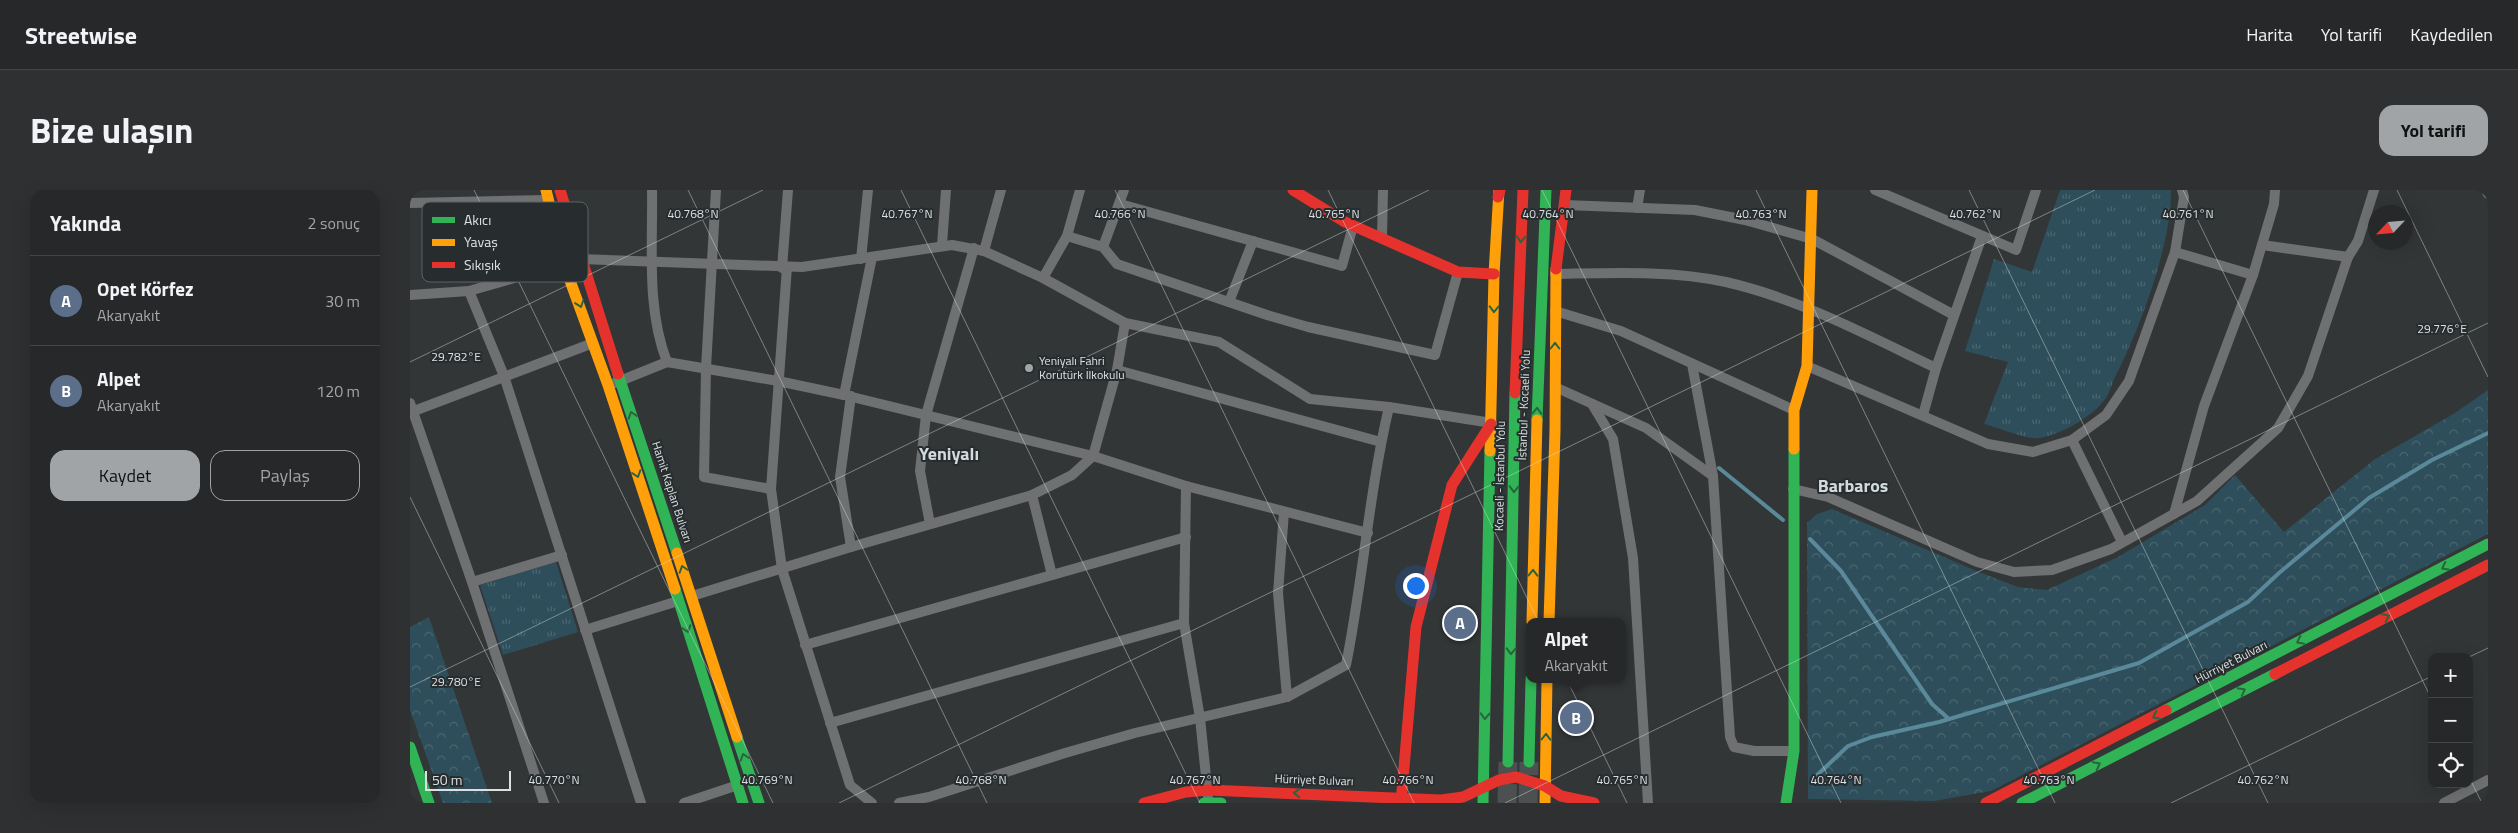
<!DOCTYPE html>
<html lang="tr">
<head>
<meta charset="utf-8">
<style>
	:root { --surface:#262829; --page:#2e3031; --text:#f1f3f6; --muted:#a4a6a8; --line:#424446; --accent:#a0a4a6 }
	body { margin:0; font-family:"Titillium Web",sans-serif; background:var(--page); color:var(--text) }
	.controls { position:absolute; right:15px; bottom:15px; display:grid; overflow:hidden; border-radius:10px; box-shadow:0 5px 20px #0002 }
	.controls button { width:45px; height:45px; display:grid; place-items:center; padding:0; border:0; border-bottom:1px solid var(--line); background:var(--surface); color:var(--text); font:25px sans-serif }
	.compass { position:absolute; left:1958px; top:15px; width:45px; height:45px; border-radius:50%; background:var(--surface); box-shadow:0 5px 20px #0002; rotate:244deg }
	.scale { position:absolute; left:15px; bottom:12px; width:86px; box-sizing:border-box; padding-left:5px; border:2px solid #dce0e1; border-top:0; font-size:14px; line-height:18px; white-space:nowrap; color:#dce0e1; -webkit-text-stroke:4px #272d2f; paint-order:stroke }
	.you { position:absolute; left:1005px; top:395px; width:18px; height:18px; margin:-12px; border:4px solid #fff; border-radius:50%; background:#1a73e8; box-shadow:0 0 0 8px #1a73e833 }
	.badge { display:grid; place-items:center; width:32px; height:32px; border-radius:50%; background:var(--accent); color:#fff; font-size:16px; font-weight:700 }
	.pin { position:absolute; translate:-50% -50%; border:2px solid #fff; box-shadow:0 1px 5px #0006 }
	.popup { position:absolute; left:1116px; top:428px; width:100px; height:65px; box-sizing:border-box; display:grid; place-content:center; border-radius:10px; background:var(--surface); filter:drop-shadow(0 1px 4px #0005); font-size:16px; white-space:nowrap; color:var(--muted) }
	.popup b { font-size:19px; color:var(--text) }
	.popup::after { content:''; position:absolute; left:50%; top:100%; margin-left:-10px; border:10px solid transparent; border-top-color:var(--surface) }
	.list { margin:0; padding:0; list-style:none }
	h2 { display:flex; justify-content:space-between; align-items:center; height:65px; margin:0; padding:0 20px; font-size:21px }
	h2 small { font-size:16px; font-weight:400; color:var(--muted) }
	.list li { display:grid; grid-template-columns:32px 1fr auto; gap:15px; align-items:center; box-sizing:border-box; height:90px; padding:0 20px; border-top:1px solid var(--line) }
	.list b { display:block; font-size:19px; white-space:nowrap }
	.list p { margin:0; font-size:16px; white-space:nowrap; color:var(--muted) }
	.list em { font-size:16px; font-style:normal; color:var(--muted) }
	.actions { display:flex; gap:10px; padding:15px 20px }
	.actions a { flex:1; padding:11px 0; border:1px solid var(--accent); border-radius:15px; text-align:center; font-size:18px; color:var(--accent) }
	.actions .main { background:var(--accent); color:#111 }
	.icon { flex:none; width:28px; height:28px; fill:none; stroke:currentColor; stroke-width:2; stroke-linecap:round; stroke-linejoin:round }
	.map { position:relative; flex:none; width:2078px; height:613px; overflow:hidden; border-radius:15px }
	header { display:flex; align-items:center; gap:30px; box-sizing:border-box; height:70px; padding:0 25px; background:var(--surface); border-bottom:1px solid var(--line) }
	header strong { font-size:24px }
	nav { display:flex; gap:28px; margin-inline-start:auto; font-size:18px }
	.intro { display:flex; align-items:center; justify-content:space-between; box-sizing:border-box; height:120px; padding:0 30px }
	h1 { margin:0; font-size:35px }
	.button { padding:12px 22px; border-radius:15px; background:var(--accent); color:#111; font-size:18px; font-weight:700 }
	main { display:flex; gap:30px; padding:0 30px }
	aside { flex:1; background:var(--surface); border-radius:15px; box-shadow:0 5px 20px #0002 }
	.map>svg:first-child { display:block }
	.forest { fill:url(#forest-crowns) }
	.park { fill:url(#park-tufts) }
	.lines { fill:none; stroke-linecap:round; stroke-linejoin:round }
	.stream { stroke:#5a8999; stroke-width:4 }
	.highway-tunnel { stroke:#4c5050; stroke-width:19; stroke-dasharray:19 9; stroke-linecap:butt }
	.street { stroke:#6e7071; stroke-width:10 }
	.fast { stroke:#30b455; stroke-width:11 }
	.slow { stroke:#ff9f0a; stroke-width:11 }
	.jam { stroke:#e5322d; stroke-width:11 }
	.oneway { stroke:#2b633e }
	.ticks { fill:none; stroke:#dce0e1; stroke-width:1; stroke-opacity:0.45 }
	.poi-dot { fill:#a0a4a6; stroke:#272d2f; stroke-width:2 }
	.labels { text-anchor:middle; stroke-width:4; stroke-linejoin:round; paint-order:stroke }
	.poi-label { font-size:12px; fill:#dce0e1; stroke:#272d2f; text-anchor:start }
	.street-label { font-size:12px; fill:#dce0e1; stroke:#272d2f }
	.district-label { font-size:18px; font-weight:bold; fill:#d2dadd; stroke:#272d2f }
	.key { fill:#272d2f; stroke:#5d6364; stroke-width:1 }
	.key-label { font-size:14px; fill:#dce0e1 }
	.ticks-label { font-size:12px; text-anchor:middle; fill:#dce0e1; stroke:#272d2f; stroke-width:4; stroke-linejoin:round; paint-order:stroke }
</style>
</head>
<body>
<header>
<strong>Streetwise</strong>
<nav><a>Harita</a><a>Yol tarifi</a><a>Kaydedilen</a></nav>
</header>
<div class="intro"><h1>Bize ulaşın</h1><a class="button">Yol tarifi</a></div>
<main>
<aside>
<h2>Yakında<small>2 sonuç</small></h2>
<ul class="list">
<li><span class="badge" style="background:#5c6f8a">A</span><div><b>Opet Körfez</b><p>Akaryakıt</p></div><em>30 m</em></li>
<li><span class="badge" style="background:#5c6f8a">B</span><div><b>Alpet</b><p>Akaryakıt</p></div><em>120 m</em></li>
</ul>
<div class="actions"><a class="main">Kaydet</a><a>Paylaş</a></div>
</aside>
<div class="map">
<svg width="2078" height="613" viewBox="0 0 2078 613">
	<defs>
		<pattern id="forest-crowns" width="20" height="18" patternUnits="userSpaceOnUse" patternTransform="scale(1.25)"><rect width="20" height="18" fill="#2d4e5a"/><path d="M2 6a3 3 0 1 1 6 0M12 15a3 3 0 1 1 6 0" fill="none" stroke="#4b6771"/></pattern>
		<pattern id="park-tufts" width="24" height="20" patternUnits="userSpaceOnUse" patternTransform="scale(1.25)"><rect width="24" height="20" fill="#2d4e5a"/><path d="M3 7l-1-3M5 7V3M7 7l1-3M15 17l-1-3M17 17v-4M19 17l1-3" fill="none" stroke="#4b6771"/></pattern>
	</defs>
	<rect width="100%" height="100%" fill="#323637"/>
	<g class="forest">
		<path d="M2078 200V344L1581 601 1524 611 1398 609 1397 333 1407 324 1422 319 1569 382 1608 397 1637 400 1708 367 1795 315 1825 285 1874 342 1965 269 2045 223Z"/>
		<path d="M19 427 82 613H33L0 520V437Z"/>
	</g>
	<g class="park">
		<path d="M1650 0H1761C1762 54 1729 141 1704 189 1701 197 1698 207 1692 213 1678 229 1650 245 1629 248 1617 250 1587 237 1574 234L1598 172 1555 161 1584 69 1622 82Z"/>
		<path d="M146 372 168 442 93 465 70 395Z"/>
	</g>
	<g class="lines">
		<g class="stream">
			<path d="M1309 278 1373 330"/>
			<path d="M1400 349 1431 381 1522 514 1539 529"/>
			<path d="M1404 588 1438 556 1462 547 1529 532 1729 473 1838 412 1869 383 1959 308 2022 270 2078 243"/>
		</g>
		<g class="highway-tunnel">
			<path d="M1097 613 1098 572"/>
			<path d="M1118 613 1119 572"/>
		</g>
		<g class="street">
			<path d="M242 0C243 57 236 118 257 172"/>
			<path d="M306 0 296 178 294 287 361 299"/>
			<path d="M1465 0 1606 60 1626 0"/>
			<path d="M2076 0 2078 4"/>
			<path d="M0 13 137 10"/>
			<path d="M710 14 932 76 943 36"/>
			<path d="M1155 15 1285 20 1335 30 1402 49 1544 125"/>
			<path d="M1227 18 1230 0"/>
			<path d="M657 46 693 57 707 74 857 125 898 137 1025 165 1048 82"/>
			<path d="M972 48 973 0"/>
			<path d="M532 55 536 0"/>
			<path d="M1852 55 1938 67"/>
			<path d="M693 57 714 0"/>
			<path d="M574 61 591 0"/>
			<path d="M1765 62 1843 85"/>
			<path d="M451 69 458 0"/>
			<path d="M377 77 361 299 372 379 440 595 462 613"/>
			<path d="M372 78 378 0"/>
			<path d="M1145 84C1201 83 1261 80 1316 92 1390 109 1457 145 1526 178"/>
			<path d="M633 88 657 46 670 0"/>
			<path d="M59 101 94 186 231 613"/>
			<path d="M0 105 59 101 170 69 392 77 542 55 574 61 633 88 715 133 809 152 900 209 979 217 1082 233"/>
			<path d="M819 112 843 51"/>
			<path d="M1145 121 1211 141 1384 220"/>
			<path d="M1282 174 1303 286 1320 547 1324 557 1344 561H1384"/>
			<path d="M1397 176 1578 254 1623 262 1662 250 1696 225 1719 191 1765 62 1774 7 1772 0"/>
			<path d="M707 180 971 252"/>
			<path d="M205 193 257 172 368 191 434 205 683 266 776 296 774 433 790 528 798 606"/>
			<path d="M1145 197 1236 238 1303 286"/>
			<path d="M434 205 462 67"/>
			<path d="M0 213 62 392 134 613"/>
			<path d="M1182 214 1203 249 1223 368 1238 613"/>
			<path d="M4 221 183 153"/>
			<path d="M1513 225 1526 178 1572 46"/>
			<path d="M1662 250 1712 352"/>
			<path d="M776 296 958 343"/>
			<path d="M1383 299 1418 307 1567 372 1604 382 1642 380 1701 359 1787 311 1868 238 1898 186 1938 67 1948 51 1964 0"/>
			<path d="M622 305 642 385"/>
			<path d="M874 322 868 403 877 507"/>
			<path d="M1764 324 1794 216 1843 85 1864 14 1865 0"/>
			<path d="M520 334 510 281 516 225 564 58"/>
			<path d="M441 357 430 287 441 206"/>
			<path d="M62 392 152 365"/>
			<path d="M282 406 441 357 622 305 662 285 683 266 707 180 715 133"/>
			<path d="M175 440 268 411"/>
			<path d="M395 455 776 347"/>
			<path d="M420 533 774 433"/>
			<path d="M274 613 328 595"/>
			<path d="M489 613 519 607 655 563 725 543 877 507 936 475C953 390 959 302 979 217"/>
			<path d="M2034 613 2078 590"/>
		</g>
		<g class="fast">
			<path d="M208 184 267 363"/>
			<path d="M1127 230 1136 0"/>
			<path d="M265 399 333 613"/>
			<path d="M1756 520 2078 354"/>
			<path d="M327 547 349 613"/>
			<path d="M0 557 19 613"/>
			<path d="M1098 572 1105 203"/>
			<path d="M1119 572 1121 489"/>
			<path d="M794 613H811"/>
			<path d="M1073 613 1080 261"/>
			<path d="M1376 613 1384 561V259"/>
			<path d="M1612 613 1865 484"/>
		</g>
		<g class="slow">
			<path d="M136 0 154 74 198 195 265 399"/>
			<path d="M1384 259V220L1397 176 1402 0"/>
			<path d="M1080 261 1084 84 1089 0"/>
			<path d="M267 363 327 547"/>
			<path d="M1122 432 1127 230"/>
			<path d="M1139 432 1145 241 1146 79"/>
			<path d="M1135 613 1137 489"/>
		</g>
		<g class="jam">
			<path d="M150 0 208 184"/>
			<path d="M883 0 935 32 1048 82 1084 84"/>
			<path d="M1088 7 1090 0"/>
			<path d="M1146 79 1156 0"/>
			<path d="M1105 203 1113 0"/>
			<path d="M1865 484 2078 375"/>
			<path d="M734 613 776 602 798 600 1031 610 1053 607 1089 590 1106 587 1135 596 1151 606 1184 613"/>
			<path d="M991 613 1006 437 1042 295 1081 234"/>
			<path d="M1576 613 1756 520"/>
		</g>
	</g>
	<defs><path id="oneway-chevron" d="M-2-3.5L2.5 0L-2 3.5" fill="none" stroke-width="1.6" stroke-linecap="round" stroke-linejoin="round" transform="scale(1.25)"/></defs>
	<g class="oneway">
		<use href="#oneway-chevron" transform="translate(1111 49) rotate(92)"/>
		<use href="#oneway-chevron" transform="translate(170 114) rotate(71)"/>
		<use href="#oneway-chevron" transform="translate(1084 119) rotate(91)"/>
		<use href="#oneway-chevron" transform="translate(1145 156) rotate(-90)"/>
		<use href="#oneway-chevron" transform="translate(1127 221) rotate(-88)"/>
		<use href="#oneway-chevron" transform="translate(222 225) rotate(-108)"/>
		<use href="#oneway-chevron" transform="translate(227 284) rotate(72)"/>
		<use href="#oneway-chevron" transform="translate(1104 299) rotate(91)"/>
		<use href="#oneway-chevron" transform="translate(2035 377) rotate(153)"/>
		<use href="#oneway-chevron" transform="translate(273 379) rotate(-108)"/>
		<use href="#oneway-chevron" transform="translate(1123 383) rotate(-89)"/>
		<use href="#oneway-chevron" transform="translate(1976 427) rotate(-27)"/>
		<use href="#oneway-chevron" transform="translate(277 439) rotate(72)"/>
		<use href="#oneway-chevron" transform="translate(1890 451) rotate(153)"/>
		<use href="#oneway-chevron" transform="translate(1101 461) rotate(91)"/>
		<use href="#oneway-chevron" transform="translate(1832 501) rotate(-27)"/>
		<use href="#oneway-chevron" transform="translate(1075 526) rotate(92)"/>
		<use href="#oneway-chevron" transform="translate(1746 526) rotate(153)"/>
		<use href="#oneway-chevron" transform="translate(1136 547) rotate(-89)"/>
		<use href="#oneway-chevron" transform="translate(334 567) rotate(-108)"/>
		<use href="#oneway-chevron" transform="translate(1687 575) rotate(-27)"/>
		<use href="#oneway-chevron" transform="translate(887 603) rotate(-178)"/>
	</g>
	<path class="ticks" d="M64 0 363 613M278 0 577 613M491 0 790 613M705 0 1004 613M918 0 1217 613M1132 0 1431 613M1346 0 1645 613M1559 0 1858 613M1773 0 2022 510M1987 0 2078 187M0 172 353 0M0 307 149 613M2059 467 2078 458M0 497 1019 0M2059 587 2072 613M429 613 1685 0M1095 613 2078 133M1761 613 2022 486"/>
	<circle class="poi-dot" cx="619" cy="178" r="5"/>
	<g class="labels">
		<g class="poi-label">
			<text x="629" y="175">Yeniyalı Fahri<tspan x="629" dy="14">Korutürk İlkokulu</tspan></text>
		</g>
		<g class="street-label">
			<text transform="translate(1114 215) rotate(-88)" y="4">İstanbul - Kocaeli Yolu</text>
			<text transform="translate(1090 286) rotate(-89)" y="4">Kocaeli - İstanbul Yolu</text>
			<text transform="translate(262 302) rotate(72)" y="4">Hamit Kaplan Bulvarı</text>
			<text transform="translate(1821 472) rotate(-27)" y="4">Hürriyet Bulvarı</text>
			<text transform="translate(904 590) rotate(2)" y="4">Hürriyet Bulvarı</text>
		</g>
		<g class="district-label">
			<text x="539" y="270">Yeniyalı</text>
			<text x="1443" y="302">Barbaros</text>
		</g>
	</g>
	<rect x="12" y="12" width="166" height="80" rx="8" class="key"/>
	<rect x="22" y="27" width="23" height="6" fill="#30b455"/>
	<rect x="22" y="49" width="23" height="7" fill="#ff9f0a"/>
	<rect x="22" y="72" width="23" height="6" fill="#e5322d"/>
	<g class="key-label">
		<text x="54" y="35">Akıcı</text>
		<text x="54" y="57">Yavaş</text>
		<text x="54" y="80">Sıkışık</text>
	</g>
	<g class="ticks-label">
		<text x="283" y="28">40.768°N</text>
		<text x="497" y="28">40.767°N</text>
		<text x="710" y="28">40.766°N</text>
		<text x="924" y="28">40.765°N</text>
		<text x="1138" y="28">40.764°N</text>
		<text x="1351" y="28">40.763°N</text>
		<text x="1565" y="28">40.762°N</text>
		<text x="1778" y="28">40.761°N</text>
		<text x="2032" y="143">29.776°E</text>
		<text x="46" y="171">29.782°E</text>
		<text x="46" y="496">29.780°E</text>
		<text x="144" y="594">40.770°N</text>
		<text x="357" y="594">40.769°N</text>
		<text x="571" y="594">40.768°N</text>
		<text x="785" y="594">40.767°N</text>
		<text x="998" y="594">40.766°N</text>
		<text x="1212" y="594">40.765°N</text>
		<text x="1426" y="594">40.764°N</text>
		<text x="1639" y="594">40.763°N</text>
		<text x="1853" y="594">40.762°N</text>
	</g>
</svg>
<div class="controls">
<button>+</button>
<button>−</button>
<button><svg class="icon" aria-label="locate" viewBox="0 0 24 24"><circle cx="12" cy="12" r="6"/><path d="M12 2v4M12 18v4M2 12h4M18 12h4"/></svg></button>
</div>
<svg class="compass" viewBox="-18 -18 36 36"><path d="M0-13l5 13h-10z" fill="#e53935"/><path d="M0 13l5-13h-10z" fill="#a4a6a8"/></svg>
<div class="scale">50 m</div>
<div class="you"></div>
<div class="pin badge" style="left:1050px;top:433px;background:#5c6f8a">A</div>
<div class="pin badge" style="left:1166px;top:528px;background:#5c6f8a">B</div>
<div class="popup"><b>Alpet</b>Akaryakıt</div>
</div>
</main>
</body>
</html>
